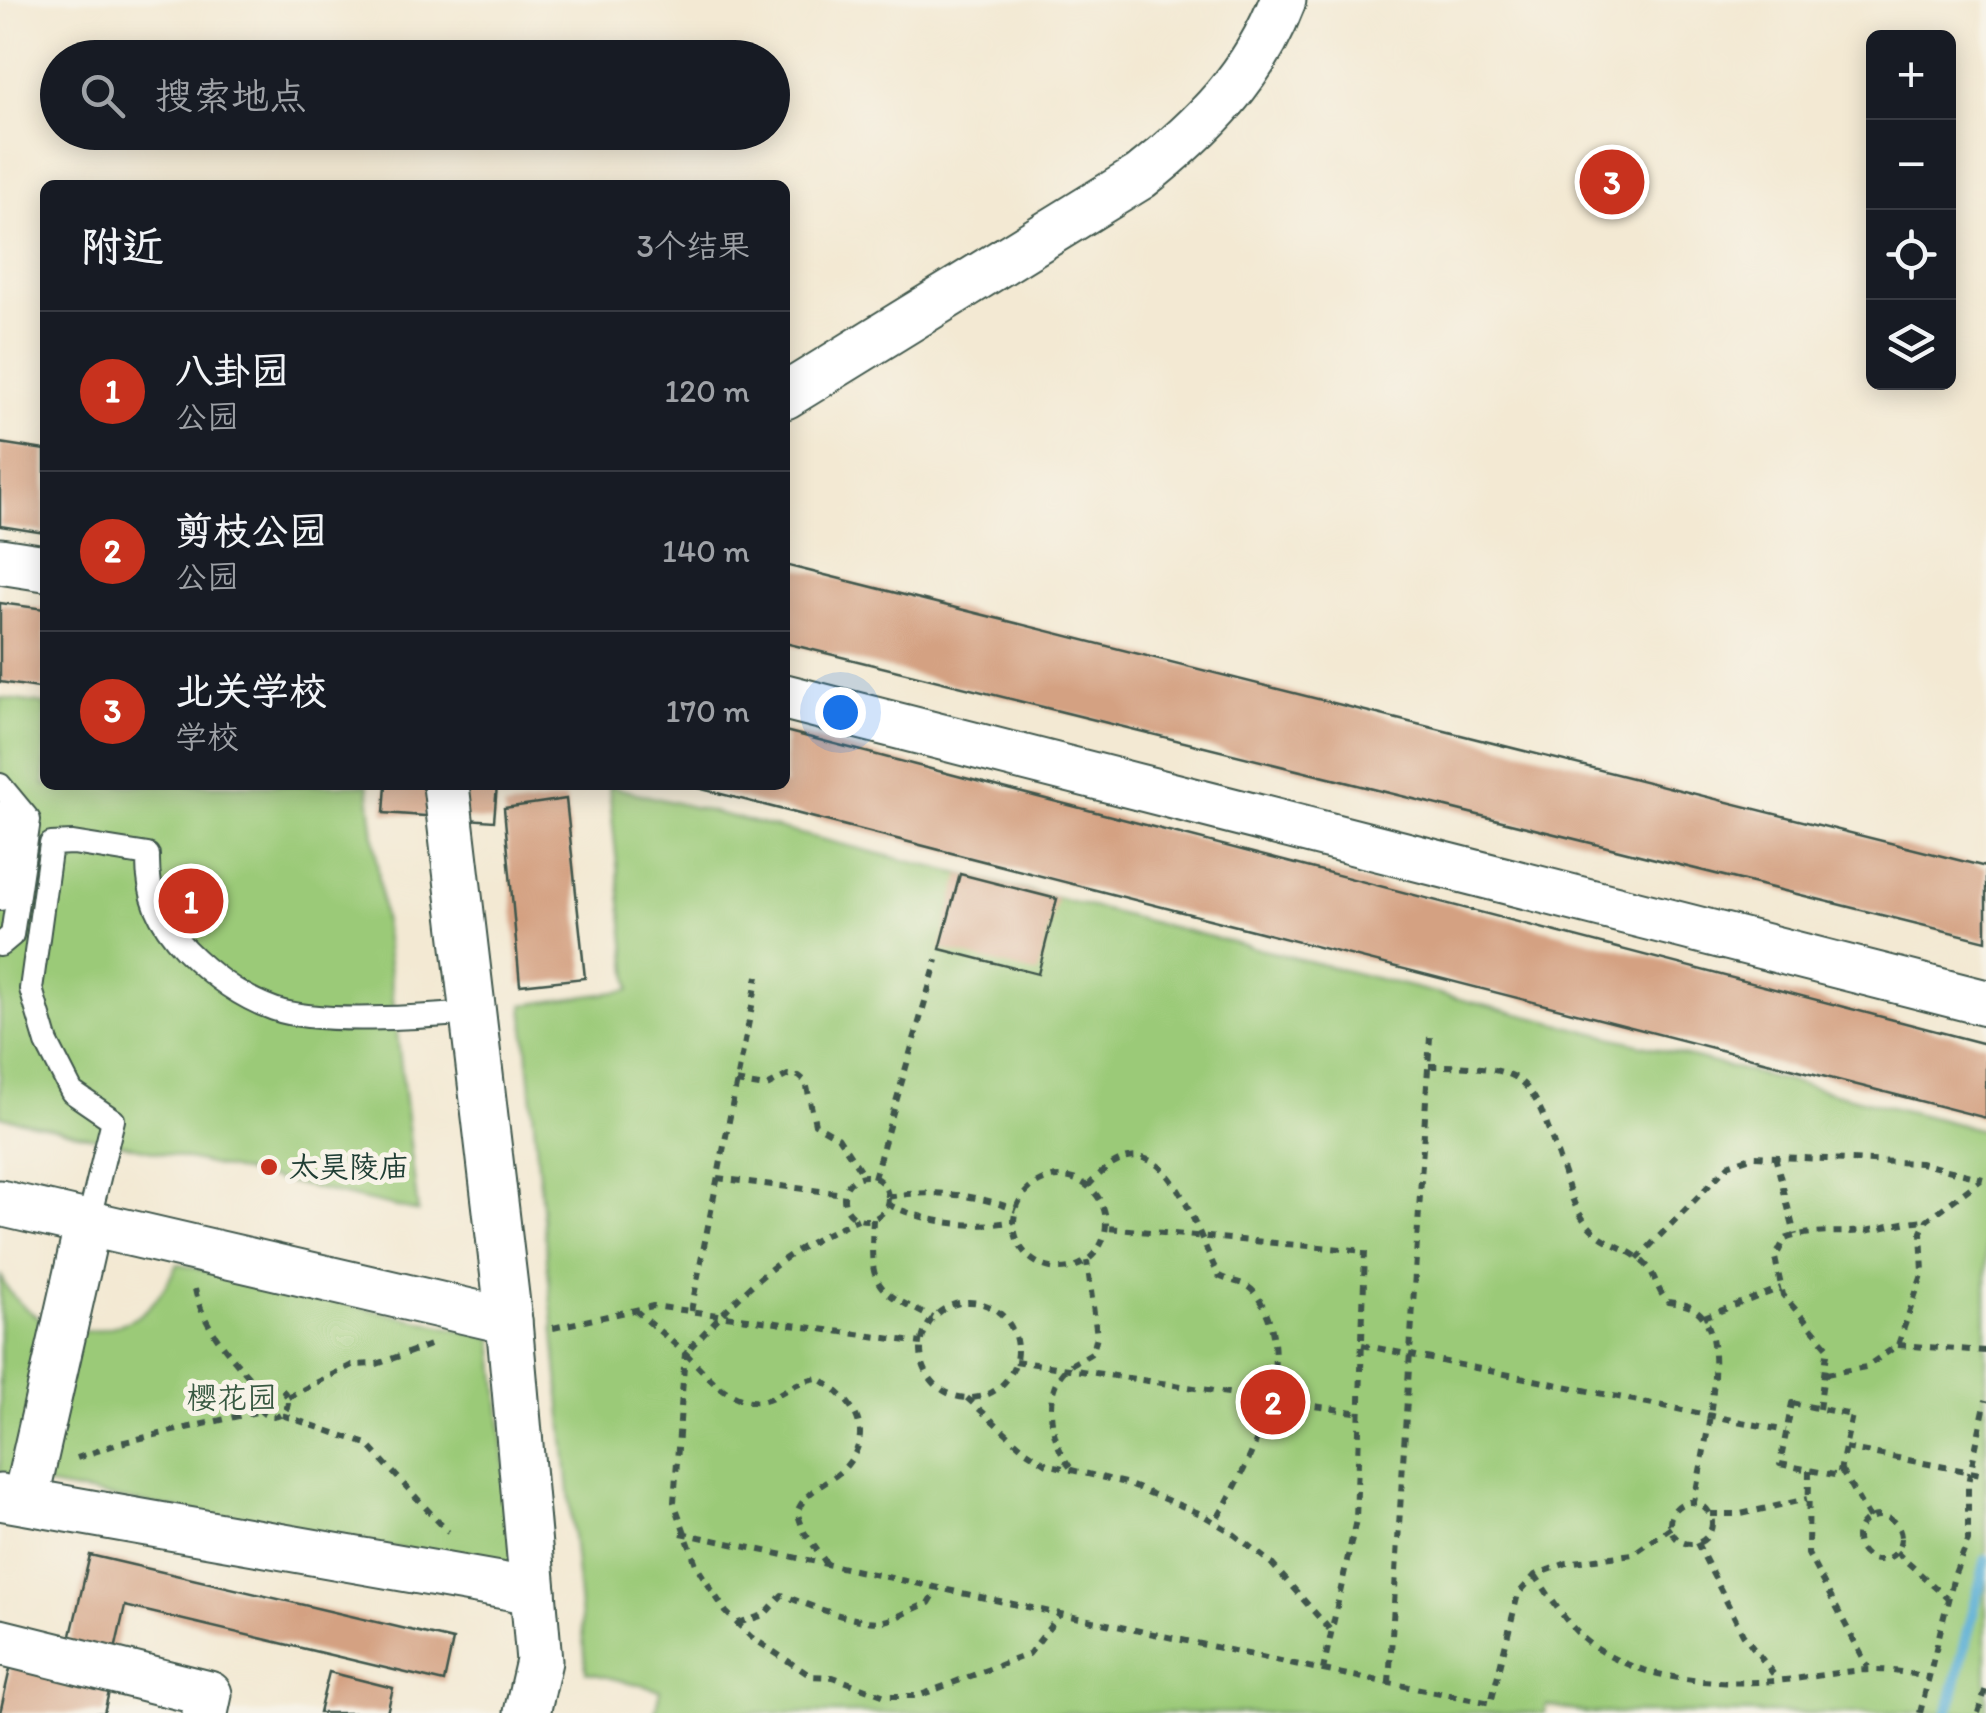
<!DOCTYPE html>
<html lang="zh">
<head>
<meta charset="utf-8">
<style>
	:root { --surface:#171b24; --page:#20242c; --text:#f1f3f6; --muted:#9ea1a6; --line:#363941; --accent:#c8321e }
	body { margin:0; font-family:Itim,"LXGW WenKai TC",sans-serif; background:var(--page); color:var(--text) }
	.controls { position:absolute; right:30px; top:30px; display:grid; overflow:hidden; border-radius:15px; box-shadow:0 5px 25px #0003 }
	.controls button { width:90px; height:90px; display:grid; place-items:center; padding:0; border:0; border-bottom:2px solid var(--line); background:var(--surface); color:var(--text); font:50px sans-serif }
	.you { position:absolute; left:840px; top:712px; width:35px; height:35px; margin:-25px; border:8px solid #fff; border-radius:50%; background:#1a73e8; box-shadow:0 0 0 15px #1a73e833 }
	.badge { display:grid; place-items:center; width:65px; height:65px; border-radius:50%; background:var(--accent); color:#fff; font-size:32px; font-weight:700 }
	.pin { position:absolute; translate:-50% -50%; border:5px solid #fff; box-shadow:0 2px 10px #0006 }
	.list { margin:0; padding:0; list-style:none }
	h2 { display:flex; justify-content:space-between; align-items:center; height:130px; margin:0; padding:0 40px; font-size:42px }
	h2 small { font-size:32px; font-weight:400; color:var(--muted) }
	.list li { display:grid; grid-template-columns:65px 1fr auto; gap:30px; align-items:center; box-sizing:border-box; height:160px; padding:0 40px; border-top:2px solid var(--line) }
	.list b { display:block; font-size:38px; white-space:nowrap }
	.list p { margin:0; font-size:32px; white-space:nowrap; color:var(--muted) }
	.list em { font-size:32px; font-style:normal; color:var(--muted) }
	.icon { flex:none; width:55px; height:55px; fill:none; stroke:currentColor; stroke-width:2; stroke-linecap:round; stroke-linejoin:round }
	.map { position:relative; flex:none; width:1986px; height:1713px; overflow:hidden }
	.search { position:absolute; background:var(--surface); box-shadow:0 5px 25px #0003; left:40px; top:40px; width:750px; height:110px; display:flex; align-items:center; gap:25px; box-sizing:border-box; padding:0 35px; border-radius:55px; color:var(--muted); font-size:38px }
	.panel { position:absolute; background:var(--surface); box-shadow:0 5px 25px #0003; left:40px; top:180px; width:750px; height:610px; border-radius:15px }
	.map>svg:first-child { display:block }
	.green { fill:#9bca78; stroke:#5d8456; stroke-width:2.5 }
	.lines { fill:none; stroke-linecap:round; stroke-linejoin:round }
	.stream { stroke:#57add4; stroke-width:11 }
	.building { fill:#d4a182 }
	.lane-casing { stroke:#3f574c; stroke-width:26 }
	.street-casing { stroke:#3f574c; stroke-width:49 }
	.path { stroke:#3f574c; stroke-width:6; stroke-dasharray:8 8; stroke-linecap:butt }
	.lane { stroke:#fff; stroke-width:22 }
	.street { stroke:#fff; stroke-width:45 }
	.poi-dot { fill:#c8321e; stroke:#f7f3e8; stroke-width:4 }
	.labels { text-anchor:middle; stroke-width:10; stroke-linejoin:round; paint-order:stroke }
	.poi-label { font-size:30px; fill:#1f3d34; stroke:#f7f3e8; text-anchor:start }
	.park-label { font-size:30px; fill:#385942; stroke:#f7f3e8 }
</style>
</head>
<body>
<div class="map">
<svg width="1986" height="1713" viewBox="0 0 1986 1713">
	<rect width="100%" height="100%" fill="#f7f3e8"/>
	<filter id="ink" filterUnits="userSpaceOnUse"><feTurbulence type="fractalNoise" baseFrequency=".01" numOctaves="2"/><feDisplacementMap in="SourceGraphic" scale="20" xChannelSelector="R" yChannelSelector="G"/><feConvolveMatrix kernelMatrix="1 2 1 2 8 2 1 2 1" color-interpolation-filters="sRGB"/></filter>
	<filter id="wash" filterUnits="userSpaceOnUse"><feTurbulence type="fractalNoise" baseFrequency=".0048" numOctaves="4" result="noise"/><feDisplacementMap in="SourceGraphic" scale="40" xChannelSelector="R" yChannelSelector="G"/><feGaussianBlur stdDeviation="2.25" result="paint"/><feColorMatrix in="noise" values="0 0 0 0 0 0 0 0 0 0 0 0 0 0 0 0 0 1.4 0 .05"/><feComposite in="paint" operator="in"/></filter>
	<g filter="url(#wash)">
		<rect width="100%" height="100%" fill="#f3e9d3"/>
		<g class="green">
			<path d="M0 698 45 704V785H368L418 1212 0 1116Z"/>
			<path d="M609 786 1986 1131V1713H1586L1546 1705 1544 1713H655L660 1690 586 1672 523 1005 630 990Z"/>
			<path d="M177 1264 493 1338 515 1570 44 1485 80 1332C134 1327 154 1313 177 1264Z"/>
			<path d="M0 1274C9 1299 30 1313 52 1326L15 1481 0 1478Z"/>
		</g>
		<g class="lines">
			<path class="stream" d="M1948 1713 1986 1560"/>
		</g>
		<g id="blocks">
			<g class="building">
				<path d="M0 443 45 450V533L0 526Z"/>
				<path d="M785 565 1986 867V941L785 643Z"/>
				<path d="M0 603 45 609V689L0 682Z"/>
				<path d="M785 731 1986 1044V1118L690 786 785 785Z"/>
				<path d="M386 785H497L494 821 384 813Z"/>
				<path d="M566 799 585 978 520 985 504 808Z"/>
				<path d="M960 874 1057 899 1038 974 940 949Z"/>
				<path d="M90 1555 453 1640 444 1682 125 1606 113 1659 68 1648Z"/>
				<path d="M13 1656 112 1679 104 1713H0Z"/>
				<path d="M329 1672 393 1688 387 1713H319Z"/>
			</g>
		</g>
	</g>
	<g filter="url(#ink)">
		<use href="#blocks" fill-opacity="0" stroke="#3f574c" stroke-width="2.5"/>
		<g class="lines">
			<defs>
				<g id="lane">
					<path d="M0 785 29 820 12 935 0 945"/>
					<path d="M0 813 9 825 0 899"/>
					<path d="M88 1223 113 1120 72 1092 47 1043 31 989 51 844 73 843 148 855C147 895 158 921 186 950 211 975 240 997 274 1009 318 1025 423 1017 472 1013"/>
				</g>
				<g id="street">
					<path d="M785 396 1140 177C1203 127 1254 77 1283 0"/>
					<path d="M0 561 45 568"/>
					<path d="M785 697 1986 1003"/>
					<path d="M446 785 509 1321 533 1591 539 1661 527 1713"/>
					<path d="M0 1203 509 1321"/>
					<path d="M0 1497 533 1591"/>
					<path d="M25 1501 88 1223"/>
					<path d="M0 1642 209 1694 205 1713"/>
				</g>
			</defs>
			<use href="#lane" class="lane-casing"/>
			<use href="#street" class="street-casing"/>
			<g class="path">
				<path d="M1429 1066C1530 1066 1530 1075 1562 1168 1567 1182 1571 1198 1578 1211 1599 1247 1622 1242 1644 1263 1656 1273 1656 1291 1668 1302 1682 1304 1694 1305 1703 1317 1730 1350 1701 1460 1694 1502"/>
				<path d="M736 1082 765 1087 788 1075 799 1076 806 1082 815 1124 838 1137 864 1176"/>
				<path d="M1775 1156 1795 1235"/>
				<circle cx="866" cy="1198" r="22"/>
				<circle cx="1060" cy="1223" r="46"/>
				<path d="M717 1178 844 1194"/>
				<path d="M874 1178 937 960"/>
				<path d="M1088 1186C1164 1101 1192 1226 1219 1276 1230 1282 1244 1281 1253 1291 1306 1355 1250 1465 1215 1522"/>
				<path d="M888 1197C929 1189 977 1194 1016 1210"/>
				<path d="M887 1204C925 1222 972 1230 1014 1221"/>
				<path d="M873 1219C870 1287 871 1288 933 1318"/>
				<path d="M1637 1259 1730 1164 1754 1156 1920 1163 1983 1179"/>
				<path d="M195 1289C203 1330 236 1361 262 1392"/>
				<circle cx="969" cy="1350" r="48"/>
				<path d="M635 1310 685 1353 674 1502 697 1567 726 1612 751 1637 811 1676 833 1677 885 1696H918L1029 1654 1060 1614 1323 1670 1356 1520 1365 1251 1106 1228"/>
				<path d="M691 1311 758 976"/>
				<path d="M1704 1317 1781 1288"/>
				<path d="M553 1328 653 1306 922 1343"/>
				<path d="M1362 1345 1786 1431"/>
				<path d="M1898 1345 1986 1351"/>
				<path d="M1015 1361 1361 1413"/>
				<path d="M1826 1374 1866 1367 1898 1345 1923 1272 1921 1232 1927 1220 1981 1180"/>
				<circle cx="273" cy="1402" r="15"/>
				<path d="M288 1397 352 1365 377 1364 430 1345"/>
				<path d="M967 1398 1025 1450 1047 1464 1125 1483 1201 1514 1231 1532 1271 1563 1332 1632"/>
				<path d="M1792 1403 1852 1415 1839 1476 1780 1464Z"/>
				<path d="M1819 1409 1828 1347 1783 1295 1775 1258 1785 1239C1812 1229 1837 1234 1864 1231 1885 1228 1904 1221 1927 1220"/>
				<path d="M282 1415 367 1444 448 1532"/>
				<path d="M1845 1448 1986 1475"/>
				<path d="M77 1458 120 1443 261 1411"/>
				<path d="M1070 1467C1052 1443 1040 1394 1066 1369 1072 1362 1085 1358 1093 1352L1097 1336 1087 1261"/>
				<path d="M1809 1470 1808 1554 1868 1667"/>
				<path d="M1841 1470 1870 1519"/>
				<circle cx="1691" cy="1523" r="21"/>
				<path d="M1710 1514H1741L1807 1499"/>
				<circle cx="1879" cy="1538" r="22"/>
				<path d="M681 1533 1060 1614"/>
				<path d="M1697 1543 1743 1634 1778 1680"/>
				<path d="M1896 1552 1947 1598"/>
				<path d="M827 1564 804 1532 797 1512C808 1486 830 1485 847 1465 877 1429 850 1397 818 1378 798 1381 791 1388 773 1397 736 1414 709 1376 685 1353 748 1287 772 1257 858 1219"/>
				<path d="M1535 1575C1554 1602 1570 1632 1599 1650 1654 1685 1739 1687 1801 1678 1855 1671 1874 1664 1930 1678"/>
				<path d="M738 1623 764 1615 782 1595C805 1604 861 1626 884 1621 895 1619 914 1608 929 1603L938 1588"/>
				<path d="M1323 1670 1491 1703 1518 1594 1535 1575 1567 1563 1633 1554 1671 1527"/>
				<path d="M1389 1683 1430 1037"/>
				<path d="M1920 1713 1954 1576 1968 1541V1483L1986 1400"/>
				<path d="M1978 1713 1986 1688"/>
			</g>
			<use href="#lane" class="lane"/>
			<use href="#street" class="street"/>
		</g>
	</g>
	<circle class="poi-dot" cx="269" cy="1167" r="10"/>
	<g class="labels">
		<g class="poi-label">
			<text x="289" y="1177">太昊陵庙</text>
		</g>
		<g class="park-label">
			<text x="232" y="1408">樱花园</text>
		</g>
	</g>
</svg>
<div class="controls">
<button>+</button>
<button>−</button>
<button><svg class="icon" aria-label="locate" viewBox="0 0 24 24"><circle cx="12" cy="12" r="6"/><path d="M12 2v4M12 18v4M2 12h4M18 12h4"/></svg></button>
<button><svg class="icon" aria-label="layers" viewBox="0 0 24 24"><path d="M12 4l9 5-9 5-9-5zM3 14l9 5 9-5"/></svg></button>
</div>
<div class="you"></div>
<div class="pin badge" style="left:191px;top:901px">1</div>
<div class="pin badge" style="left:1273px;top:1402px">2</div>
<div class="pin badge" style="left:1612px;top:182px">3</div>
<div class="search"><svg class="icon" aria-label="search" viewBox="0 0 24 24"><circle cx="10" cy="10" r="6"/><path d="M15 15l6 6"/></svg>搜索地点</div>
<section class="panel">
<h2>附近<small>3个结果</small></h2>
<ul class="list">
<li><span class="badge">1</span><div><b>八卦园</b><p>公园</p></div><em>120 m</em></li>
<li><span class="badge">2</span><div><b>剪枝公园</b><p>公园</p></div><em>140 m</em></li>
<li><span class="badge">3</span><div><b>北关学校</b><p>学校</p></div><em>170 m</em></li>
</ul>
</section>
</div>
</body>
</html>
